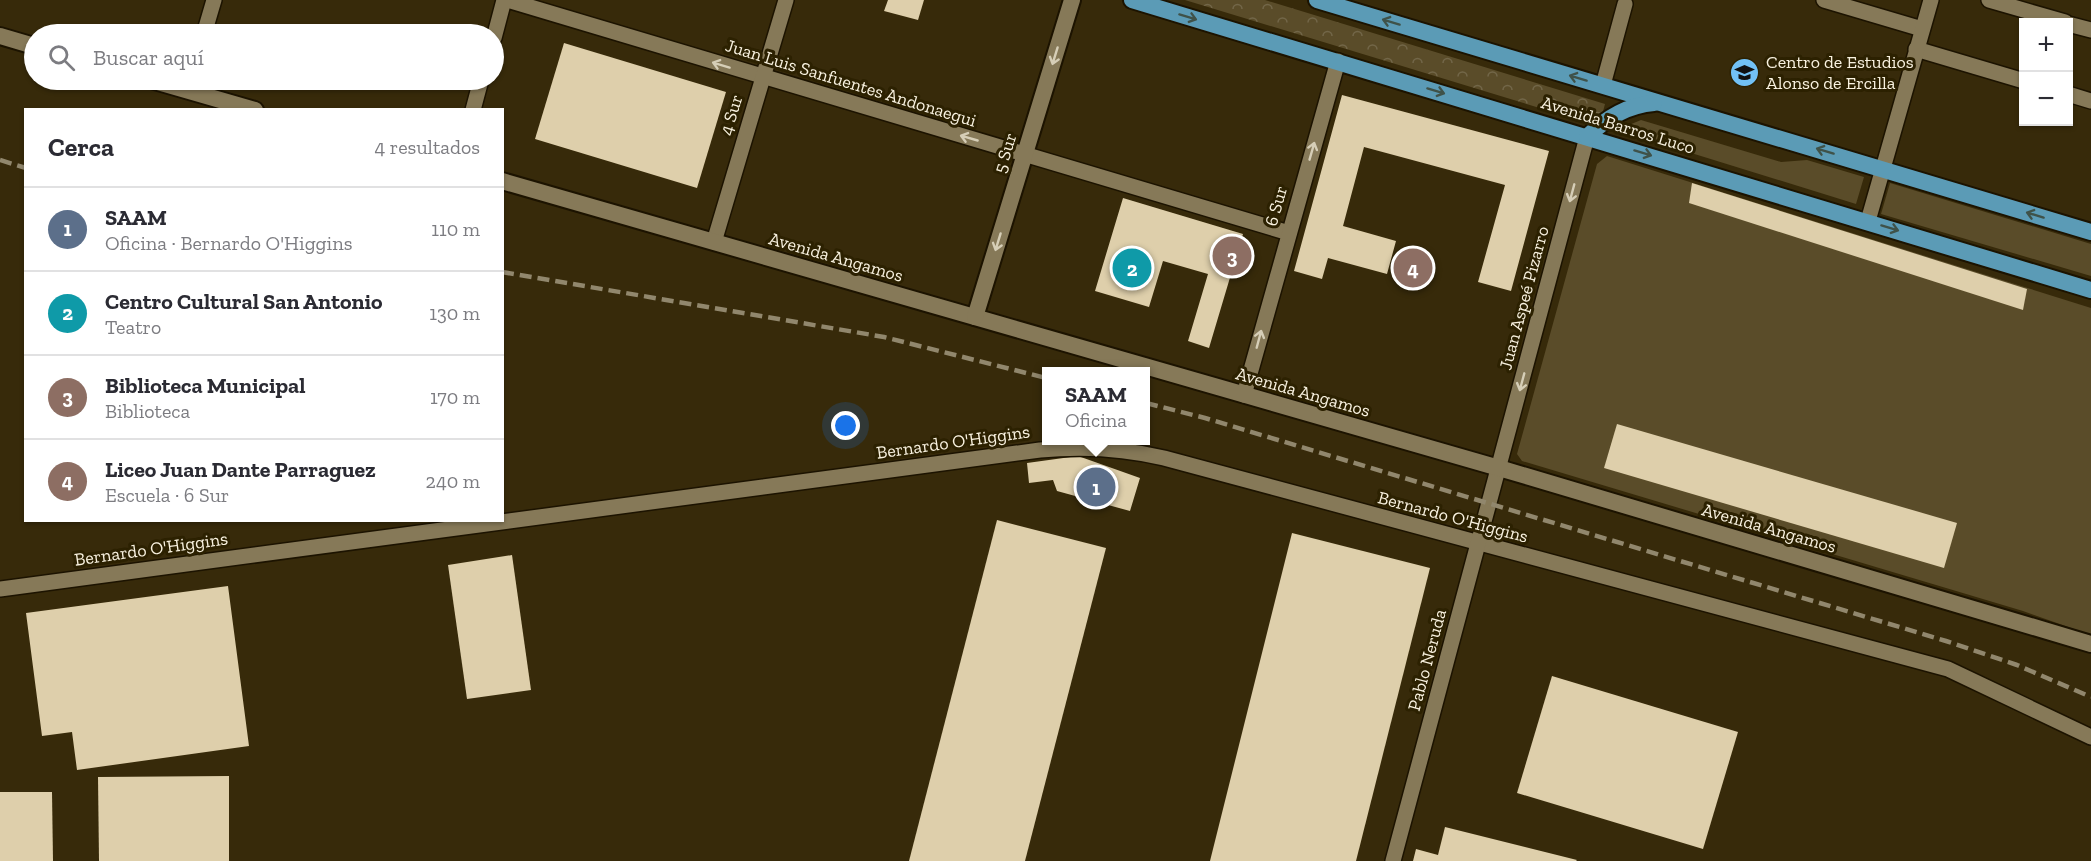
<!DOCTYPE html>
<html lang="es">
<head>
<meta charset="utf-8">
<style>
	:root { --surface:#fff; --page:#f2f2f3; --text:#2b2b33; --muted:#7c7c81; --line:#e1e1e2; --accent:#ea580c }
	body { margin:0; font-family:"Zilla Slab",serif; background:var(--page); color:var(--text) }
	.controls { position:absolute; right:18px; top:18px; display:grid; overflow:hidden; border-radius:0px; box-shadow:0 2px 4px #0004 }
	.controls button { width:54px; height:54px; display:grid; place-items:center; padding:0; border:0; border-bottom:2px solid var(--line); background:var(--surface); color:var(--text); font:30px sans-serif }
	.you { position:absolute; left:846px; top:426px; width:21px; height:21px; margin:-15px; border:4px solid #fff; border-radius:50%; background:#1a73e8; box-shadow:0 0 0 9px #1a73e833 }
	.badge { display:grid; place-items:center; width:39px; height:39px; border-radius:50%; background:var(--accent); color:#fff; font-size:20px; font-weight:700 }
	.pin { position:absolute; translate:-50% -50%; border:3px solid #fff; box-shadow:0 2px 6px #0006 }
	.popup { position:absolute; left:1042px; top:367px; width:108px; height:78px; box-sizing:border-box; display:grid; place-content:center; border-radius:0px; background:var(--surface); filter:drop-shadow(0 2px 4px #0005); font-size:20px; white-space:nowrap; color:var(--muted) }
	.popup b { font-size:22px; color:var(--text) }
	.popup::after { content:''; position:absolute; left:50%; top:100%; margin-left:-12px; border:12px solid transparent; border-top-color:var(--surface) }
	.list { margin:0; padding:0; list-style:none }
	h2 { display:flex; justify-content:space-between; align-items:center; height:78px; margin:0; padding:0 24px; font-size:26px }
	h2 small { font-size:20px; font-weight:400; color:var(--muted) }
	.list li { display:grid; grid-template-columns:39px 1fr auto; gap:18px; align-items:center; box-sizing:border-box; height:84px; padding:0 24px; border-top:2px solid var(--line) }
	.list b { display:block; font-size:22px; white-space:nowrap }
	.list p { margin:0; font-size:20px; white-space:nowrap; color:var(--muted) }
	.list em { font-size:20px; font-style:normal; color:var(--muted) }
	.icon { flex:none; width:33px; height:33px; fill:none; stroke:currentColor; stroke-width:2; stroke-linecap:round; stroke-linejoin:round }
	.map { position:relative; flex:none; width:2091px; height:861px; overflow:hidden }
	.search { position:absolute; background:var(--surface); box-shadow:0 2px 4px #0004; left:24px; top:24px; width:480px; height:66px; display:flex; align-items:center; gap:15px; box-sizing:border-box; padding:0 21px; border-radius:33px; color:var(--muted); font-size:22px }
	.panel { position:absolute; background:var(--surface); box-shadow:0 2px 4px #0004; left:24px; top:108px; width:480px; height:414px; border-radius:0px }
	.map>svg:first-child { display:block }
	.grass { fill:#5a4c29 }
	.park { fill:url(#park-crowns) }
	.building { fill:#decfab }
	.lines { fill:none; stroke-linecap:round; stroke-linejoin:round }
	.minor-casing { stroke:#1c1300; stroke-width:18 }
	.tertiary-casing { stroke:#1c1300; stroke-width:20 }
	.primary-casing { stroke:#1c1300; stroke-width:20 }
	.minor { stroke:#867958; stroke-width:15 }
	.tertiary { stroke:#867958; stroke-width:16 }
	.primary { stroke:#5b9bb6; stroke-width:16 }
	.rail { stroke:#91876d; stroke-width:4.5; stroke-dasharray:12 6; stroke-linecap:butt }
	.oneway { stroke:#3f5249 }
	.oneway2 { stroke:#d6ceb7 }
	.labels { text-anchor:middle; stroke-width:6; stroke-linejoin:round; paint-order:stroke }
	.poi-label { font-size:18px; fill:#f9f2e0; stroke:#2c2101; text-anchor:start }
	.street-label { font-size:18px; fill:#f9f2e0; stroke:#2c2101 }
</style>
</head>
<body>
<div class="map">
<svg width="2091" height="861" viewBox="0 0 2091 861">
	<defs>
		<pattern id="park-crowns" width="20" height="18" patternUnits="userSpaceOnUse" patternTransform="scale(1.5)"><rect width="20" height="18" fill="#5a4c29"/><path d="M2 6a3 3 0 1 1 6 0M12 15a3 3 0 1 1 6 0" fill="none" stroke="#726648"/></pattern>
	</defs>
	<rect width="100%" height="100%" fill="#372a0a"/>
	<g class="grass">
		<path d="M1641 120 1781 162 1807 160 1864 177 1856 204 1617 130Z"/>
		<path d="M1607 156 2091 308V635L2023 611 1522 461 1517 454 1597 164Z"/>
		<path d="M1890 183 2091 244V276L1881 214Z"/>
	</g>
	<path class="park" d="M1185 0H1265L1605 104 1599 126Z"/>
	<g class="building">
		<path d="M888 0H924L918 20 884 11Z"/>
		<path d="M564 43 726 92 697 188 535 139Z"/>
		<path d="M1342 95 1549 151 1511 291 1478 282 1505 185 1364 147 1343 226 1396 241 1387 274 1328 258 1322 279 1294 271Z"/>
		<path d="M1692 183 2027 289 2023 310 1689 203Z"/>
		<path d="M1123 198 1243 234 1209 348 1188 341 1208 274 1163 261 1149 307 1095 291Z"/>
		<path d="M1617 424 1957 523 1944 568 1604 468Z"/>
		<path d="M1078 456 1140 478 1130 511 1057 491 1053 480 1029 483 1027 463Z"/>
		<path d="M997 520 1106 548 1025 861H909Z"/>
		<path d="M1292 533 1430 568 1356 861H1210Z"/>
		<path d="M512 555 531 690 467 699 448 565Z"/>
		<path d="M228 586 249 746 77 770 72 732 42 736 26 613Z"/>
		<path d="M1552 676 1738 732 1703 849 1517 793Z"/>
		<path d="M229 776V861H99L98 777Z"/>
		<path d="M0 792H52L53 861H0Z"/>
		<path d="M1445 827 1577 860 1576 861H1413L1416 849 1438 855Z"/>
	</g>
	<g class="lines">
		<defs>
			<g id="minor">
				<path d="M507 0 1289 233"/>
				<path d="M1824 0 1922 29"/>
				<path d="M1989 0 2065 22"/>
				<path d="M2068 24 2091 30"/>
				<path d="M204 34 214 0"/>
				<path d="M494 38 504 0"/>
				<path d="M1916 49 2024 81"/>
				<path d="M1603 85 1625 4"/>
				<path d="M2068 94 2091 101"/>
				<path d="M473 110 481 80"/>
				<path d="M1868 221 1931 0"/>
				<path d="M714 242 786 0"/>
				<path d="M1244 395 1338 61"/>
				<path d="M0 589 1040 450C1083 446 1123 448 1164 458L1948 669 2091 737"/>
				<path d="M1393 861 1587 137"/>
			</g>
			<g id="tertiary">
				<path d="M0 36 34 46"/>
				<path d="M151 80 255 110"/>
				<path d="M502 181 1499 468 2091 644"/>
				<path d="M975 317 1072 0"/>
			</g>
			<g id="primary">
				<path d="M1132 0 2091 290"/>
				<path d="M1317 0 2091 232"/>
				<path d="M1587 137C1606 118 1628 105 1654 103"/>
			</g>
		</defs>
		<use href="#minor" class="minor-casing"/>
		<use href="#tertiary" class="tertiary-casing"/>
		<use href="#primary" class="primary-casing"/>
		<use href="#minor" class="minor"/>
		<use href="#tertiary" class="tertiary"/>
		<use href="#primary" class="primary"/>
		<g class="rail">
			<path d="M0 160 26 168"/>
			<path d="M502 272 884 337 1046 378"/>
			<path d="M1146 403 1205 418 1946 641 2017 665 2091 697"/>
		</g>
	</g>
	<defs><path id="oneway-shaft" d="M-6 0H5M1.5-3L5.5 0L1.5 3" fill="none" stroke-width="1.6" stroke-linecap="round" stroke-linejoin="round" transform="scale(1.5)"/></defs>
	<g class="oneway">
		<use href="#oneway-shaft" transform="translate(1188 17) rotate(17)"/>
		<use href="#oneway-shaft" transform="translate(1391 22) rotate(-163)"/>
		<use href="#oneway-shaft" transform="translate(1578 78) rotate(-163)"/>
		<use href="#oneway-shaft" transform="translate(1436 91) rotate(17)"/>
		<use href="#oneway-shaft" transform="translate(1825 151) rotate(-163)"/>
		<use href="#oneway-shaft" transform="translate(1643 153) rotate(17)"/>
		<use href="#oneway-shaft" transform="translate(2035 215) rotate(-163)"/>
		<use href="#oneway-shaft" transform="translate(1890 228) rotate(17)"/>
	</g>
	<g class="oneway2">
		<use href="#oneway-shaft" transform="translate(1055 56) rotate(107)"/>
		<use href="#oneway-shaft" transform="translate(721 65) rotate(-163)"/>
		<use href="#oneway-shaft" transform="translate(969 138) rotate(-164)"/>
		<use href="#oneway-shaft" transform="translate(1312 151) rotate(-74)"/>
		<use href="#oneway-shaft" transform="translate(1572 193) rotate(105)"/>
		<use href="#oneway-shaft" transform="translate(998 242) rotate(107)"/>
		<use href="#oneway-shaft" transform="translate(1259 339) rotate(-75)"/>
		<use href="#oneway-shaft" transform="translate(1522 382) rotate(105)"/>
	</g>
	<defs>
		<symbol id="school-disc" viewBox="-11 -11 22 22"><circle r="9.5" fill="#72c1f5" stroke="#2c2101"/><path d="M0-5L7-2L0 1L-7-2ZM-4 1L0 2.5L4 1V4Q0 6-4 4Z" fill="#111"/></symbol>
	</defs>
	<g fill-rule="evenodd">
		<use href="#school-disc" x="1728" y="56" width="33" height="33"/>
	</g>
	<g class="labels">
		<g class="poi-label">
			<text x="1766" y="68">Centro de Estudios<tspan x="1766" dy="21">Alonso de Ercilla</tspan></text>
		</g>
		<g class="street-label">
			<text transform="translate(851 83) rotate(17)" y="6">Juan Luis Sanfuentes Andonaegui</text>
			<text transform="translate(731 115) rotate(-73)" y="6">4 Sur</text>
			<text transform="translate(1618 125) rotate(17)" y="6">Avenida Barros Luco</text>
			<text transform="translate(1005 153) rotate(-73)" y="6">5 Sur</text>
			<text transform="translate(1276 206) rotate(-74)" y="6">6 Sur</text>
			<text transform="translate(836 257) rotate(16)" y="6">Avenida Angamos</text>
			<text transform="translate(1524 298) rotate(-75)" y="6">Juan Aspeé Pizarro</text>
			<text transform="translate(1303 392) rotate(16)" y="6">Avenida Angamos</text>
			<text transform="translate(953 442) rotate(-8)" y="6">Bernardo O'Higgins</text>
			<text transform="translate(1453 517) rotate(15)" y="6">Bernardo O'Higgins</text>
			<text transform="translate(1769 528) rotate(16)" y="6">Avenida Angamos</text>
			<text transform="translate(151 549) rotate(-8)" y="6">Bernardo O'Higgins</text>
			<text transform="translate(1427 660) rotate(-75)" y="6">Pablo Neruda</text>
		</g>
	</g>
</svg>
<div class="controls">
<button>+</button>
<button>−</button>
</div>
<div class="you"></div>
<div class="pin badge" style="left:1096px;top:487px;background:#5c6f8a">1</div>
<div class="popup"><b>SAAM</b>Oficina</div>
<div class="pin badge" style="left:1132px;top:268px;background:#0f9aa8">2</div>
<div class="pin badge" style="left:1232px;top:256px;background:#8d6e63">3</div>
<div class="pin badge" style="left:1413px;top:268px;background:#8d6e63">4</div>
<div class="search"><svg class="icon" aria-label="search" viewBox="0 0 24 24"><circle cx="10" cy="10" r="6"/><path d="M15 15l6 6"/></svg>Buscar aquí</div>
<section class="panel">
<h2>Cerca<small>4 resultados</small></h2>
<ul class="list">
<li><span class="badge" style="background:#5c6f8a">1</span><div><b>SAAM</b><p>Oficina · Bernardo O'Higgins</p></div><em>110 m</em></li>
<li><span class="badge" style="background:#0f9aa8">2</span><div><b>Centro Cultural San Antonio</b><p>Teatro</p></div><em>130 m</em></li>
<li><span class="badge" style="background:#8d6e63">3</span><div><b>Biblioteca Municipal</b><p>Biblioteca</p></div><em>170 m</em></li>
<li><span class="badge" style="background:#8d6e63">4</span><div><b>Liceo Juan Dante Parraguez</b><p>Escuela · 6 Sur</p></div><em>240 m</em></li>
</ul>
</section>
</div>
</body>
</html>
